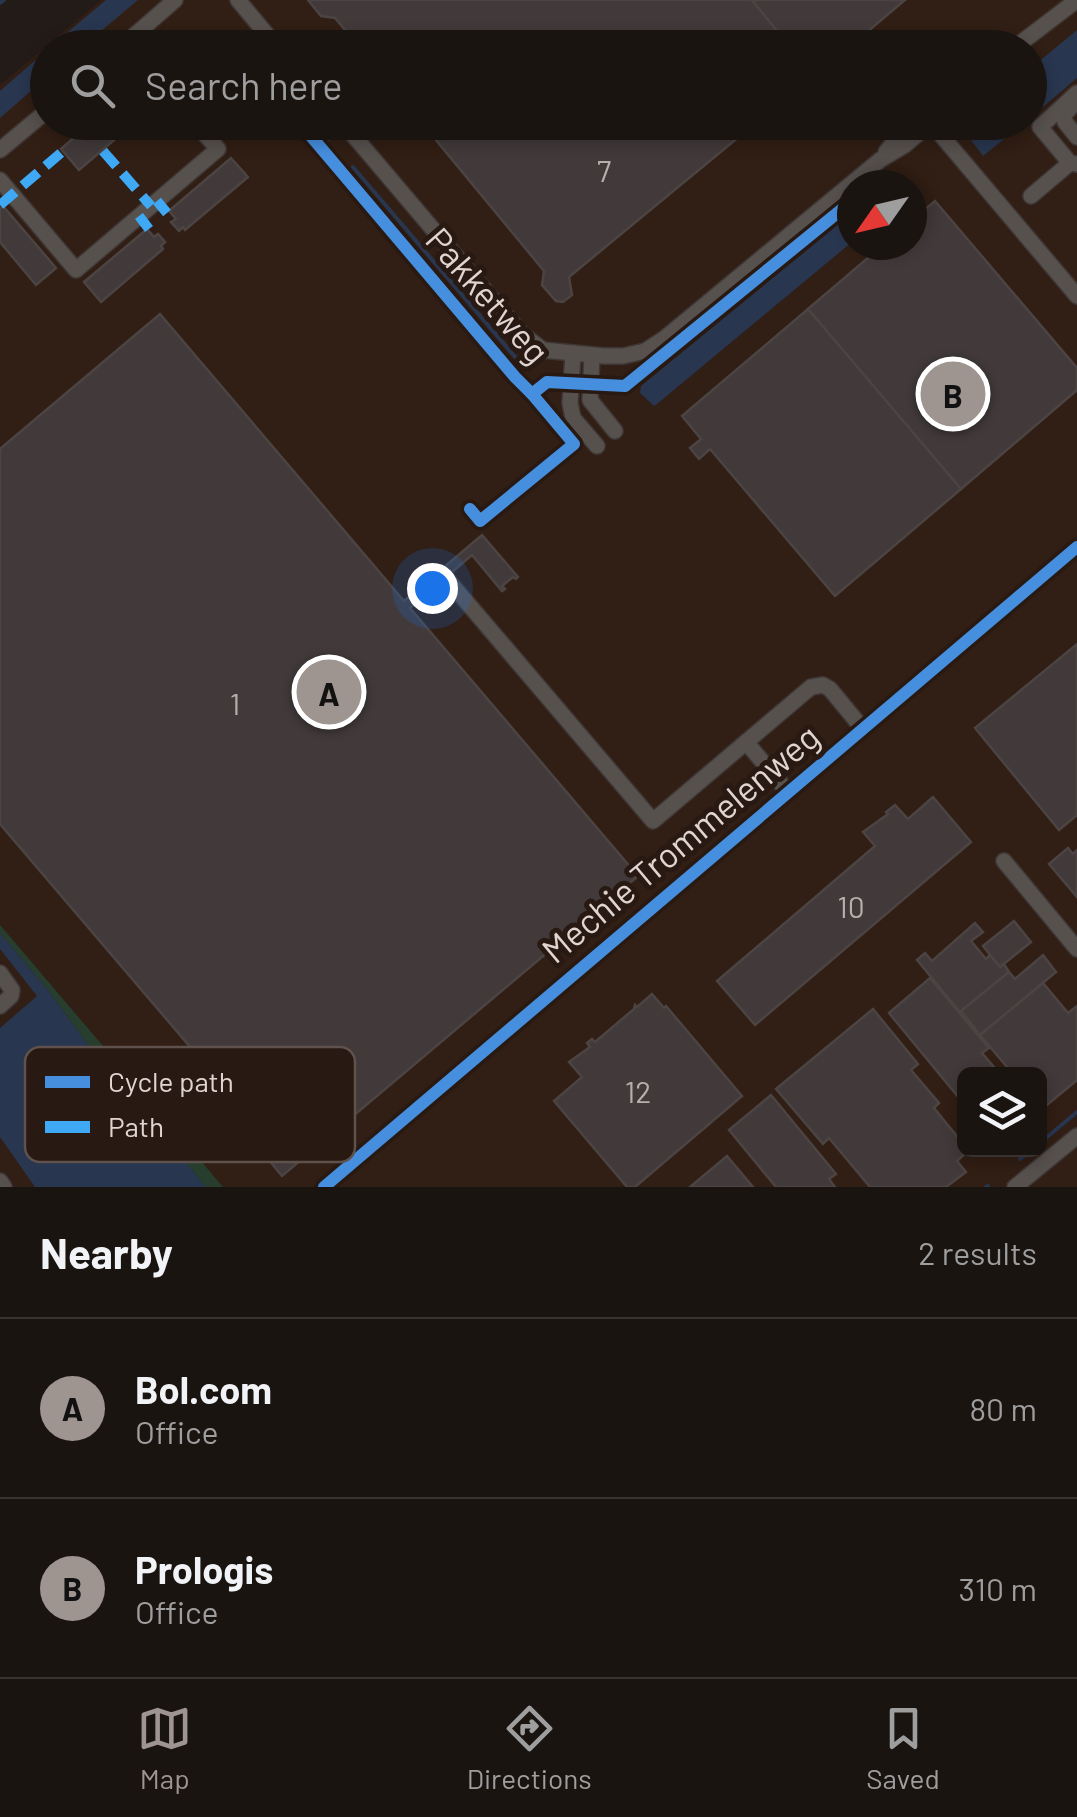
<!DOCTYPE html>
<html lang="en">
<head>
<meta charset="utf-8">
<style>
	:root { --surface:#1a1411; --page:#27211f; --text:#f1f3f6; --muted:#9f9e9f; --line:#383331; --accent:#9e9490 }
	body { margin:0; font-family:Barlow,sans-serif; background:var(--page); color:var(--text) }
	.controls { position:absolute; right:30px; bottom:30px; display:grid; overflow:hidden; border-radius:15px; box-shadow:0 5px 15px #0003 }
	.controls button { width:90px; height:90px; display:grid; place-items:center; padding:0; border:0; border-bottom:2px solid var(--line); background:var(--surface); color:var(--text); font:50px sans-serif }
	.compass { position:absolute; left:837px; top:170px; width:90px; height:90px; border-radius:50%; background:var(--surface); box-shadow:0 5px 15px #0003; rotate:236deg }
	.you { position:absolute; left:432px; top:588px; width:35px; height:35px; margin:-25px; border:8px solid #fff; border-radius:50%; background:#1a73e8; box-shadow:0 0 0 15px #1a73e833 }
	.badge { display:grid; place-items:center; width:65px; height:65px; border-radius:50%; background:var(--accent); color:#111; font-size:32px; font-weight:700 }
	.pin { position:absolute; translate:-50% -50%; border:5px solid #fff; box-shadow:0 2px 10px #0006 }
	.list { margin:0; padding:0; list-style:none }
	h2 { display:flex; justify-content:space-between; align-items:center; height:130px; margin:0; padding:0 40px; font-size:42px }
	h2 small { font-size:32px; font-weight:400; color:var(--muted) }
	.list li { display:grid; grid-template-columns:65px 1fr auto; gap:30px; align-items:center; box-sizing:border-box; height:180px; padding:0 40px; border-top:2px solid var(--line) }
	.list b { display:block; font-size:38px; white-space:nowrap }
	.list p { margin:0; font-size:32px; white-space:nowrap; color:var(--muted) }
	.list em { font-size:32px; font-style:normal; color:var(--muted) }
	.icon { flex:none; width:55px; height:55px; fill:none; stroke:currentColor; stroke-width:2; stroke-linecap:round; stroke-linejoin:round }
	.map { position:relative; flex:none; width:1077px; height:1187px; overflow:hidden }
	.search { position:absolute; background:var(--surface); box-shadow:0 5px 15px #0003; left:30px; right:30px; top:30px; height:110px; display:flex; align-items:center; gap:25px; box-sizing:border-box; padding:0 35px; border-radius:55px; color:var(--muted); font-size:38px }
	.sheet { height:490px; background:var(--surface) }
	nav { display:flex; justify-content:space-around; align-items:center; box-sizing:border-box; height:140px; border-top:2px solid var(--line); background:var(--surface); font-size:28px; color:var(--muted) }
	nav a { display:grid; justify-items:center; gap:5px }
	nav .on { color:var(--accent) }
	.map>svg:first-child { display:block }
	.built { fill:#311e14; fill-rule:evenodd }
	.green { fill:#273e2f }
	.water { fill:#28364f }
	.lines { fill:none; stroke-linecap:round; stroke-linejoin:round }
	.stream { stroke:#28364f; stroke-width:4 }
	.building { fill:#423a3a; stroke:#4b4443; stroke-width:2.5 }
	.minor-casing { stroke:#3e3735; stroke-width:18 }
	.minor { stroke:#57514e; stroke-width:15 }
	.quiet { stroke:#3fa9f5; stroke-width:10; stroke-dasharray:20 10; stroke-linecap:butt }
	.cycleway-casing { stroke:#281912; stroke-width:19 }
	.cycleway { stroke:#468fdf; stroke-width:12 }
	.labels { text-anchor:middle; stroke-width:10; stroke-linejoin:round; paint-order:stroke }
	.number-label { font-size:30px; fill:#b8aeab }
	.street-label { font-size:35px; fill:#e0d5d1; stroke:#281912 }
	.key { fill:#281912; stroke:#5f514b; stroke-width:2.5 }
	.key-label { font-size:28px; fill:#e0d5d1 }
</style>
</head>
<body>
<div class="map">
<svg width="1077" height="1187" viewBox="0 0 1077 1187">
	<rect width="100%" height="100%" fill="#231b17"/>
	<path class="built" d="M101 0H1077V1187H0V85ZM48 48H1030V122H48ZM852 185H912V245H852ZM964 1074H1040V1150H964Z"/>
	<path class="green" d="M0 925 223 1187H206L98 1058 46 988 0 933Z"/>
	<g class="water">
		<path d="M106 0H138L82 47H50Z"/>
		<path d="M1077 30V78L1030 118V69Z"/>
		<path d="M47 50V77L0 118V91Z"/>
		<path d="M976 122H1024V123L983 156 965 132Z"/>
		<path d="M852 213V242L657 404 654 406 640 393 641 386Z"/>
		<path d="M0 933 46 988 98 1058 206 1187H35L0 1137V1028L37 996 0 949Z"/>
	</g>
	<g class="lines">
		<g class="stream">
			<path d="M0 3 4 0"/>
			<path d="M243 36 252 48"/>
			<path d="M315 122 329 139"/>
			<path d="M353 167 522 365"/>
			<path d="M1040 1143 1077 1112"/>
			<path d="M1020 1159 1032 1150"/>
			<path d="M986 1187 988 1186"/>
		</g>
	</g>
	<g class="building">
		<path d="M308 0H752L791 48H360L335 18 321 16Z"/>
		<path d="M752 0H905L848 48H791Z"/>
		<path d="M92 122H111L121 134 79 170 61 149Z"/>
		<path d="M421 122H757L569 277 572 295 563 302 556 301 542 285 544 271Z"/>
		<path d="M231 158 248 177 185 230 183 227 179 231 171 222 176 219 169 211Z"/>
		<path d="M935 201 1077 368V390L961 489 808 309 883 245H912V220Z"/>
		<path d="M3 206 56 268 36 285 0 242V209Z"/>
		<path d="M147 229 154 237 158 234 165 242 161 246 163 249 101 302 84 282Z"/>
		<path d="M808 309 961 489 835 596 710 449 699 459 690 448 701 439 682 416Z"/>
		<path d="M160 314 404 601 482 535 518 577 516 579 513 577 502 586 505 589 502 591 472 555 410 608 638 876 282 1176 268 1159 278 1150 0 824V449Z"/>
		<path d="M1077 644V815L1059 830 975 728Z"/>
		<path d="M933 797 971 842 755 1025 717 981 875 846 863 832 888 814 886 812 895 805 908 819Z"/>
		<path d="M1068 848 1073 854 1077 850V897L1049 864Z"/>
		<path d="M1014 921 1031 942 1000 967 983 946Z"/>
		<path d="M975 923 983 932 971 941 986 959 990 955 1000 967 1004 964 1009 972 960 1012 917 960 925 953 932 961Z"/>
		<path d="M1043 955 1056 972 980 1035 961 1011 1009 972 1015 979Z"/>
		<path d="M930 978 989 1048 982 1053 1000 1074H964V1104L889 1013Z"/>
		<path d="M1043 983 1068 1013 1077 1006V1080L1041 1110 1040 1074H1013L980 1035Z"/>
		<path d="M652 994 664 1008 666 1006 742 1096 635 1187H627L554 1101 582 1077 569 1062 590 1047 587 1043 592 1039 595 1042 634 1009 635 1005 637 1007Z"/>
		<path d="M873 1009 918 1064 911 1070 939 1103 934 1108 964 1145V1150H969L957 1161 966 1172 946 1187H870L829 1138 823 1144 776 1089Z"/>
		<path d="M771 1095 836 1174 829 1179 835 1187H776L729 1130Z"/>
		<path d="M727 1156 753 1187H690Z"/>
	</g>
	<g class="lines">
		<defs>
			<g id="minor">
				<path d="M238 0 278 48"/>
				<path d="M120 48 175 0"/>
				<path d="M1014 48 1077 0"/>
				<path d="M1077 93 1040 127 1070 163 1077 164"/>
				<path d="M1074 104 1063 116 1065 122 1077 137"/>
				<path d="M342 122 521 333 543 350 604 356H623L645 351 665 338 880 160 905 145 932 122"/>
				<path d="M930 122 1077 296"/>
				<path d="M0 150 48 110"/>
				<path d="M886 152 899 136 915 122"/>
				<path d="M0 180 76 270 218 149 194 122"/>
				<path d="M1031 196 1070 163"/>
				<path d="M573 353 570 403 573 418 597 446"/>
				<path d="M592 355 590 400 615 431"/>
				<path d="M447 579 653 821 811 687 823 685 830 689 863 729"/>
				<path d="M746 742 788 792"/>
				<path d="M1004 861 1077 949"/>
				<path d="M0 973 12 990 11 996 0 1006"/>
				<path d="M0 1181 4 1187"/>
				<path d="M324 1187 1077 547"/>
				<path d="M1015 1187 1077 1136"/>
			</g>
		</defs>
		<use href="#minor" class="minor-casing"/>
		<use href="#minor" class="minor"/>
		<g class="quiet">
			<path d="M103 151 151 206"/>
			<path d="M157 201 167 213"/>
			<path d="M0 205 62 152"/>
			<path d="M139 216 149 229"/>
		</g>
		<defs>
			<g id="cycleway">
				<path d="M299 122 515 377 532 394 547 382 625 386 852 201"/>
				<path d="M470 509 480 521 574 444 532 394"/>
				<path d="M324 1187 1077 547"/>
			</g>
		</defs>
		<use href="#cycleway" class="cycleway-casing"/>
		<use href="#cycleway" class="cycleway"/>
	</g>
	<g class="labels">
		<g class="number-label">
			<text x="604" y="182">7</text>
			<text x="235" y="715">1</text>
			<text x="851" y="918">10</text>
			<text x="638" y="1103">12</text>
		</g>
		<g class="street-label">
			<text transform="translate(487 296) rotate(49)" y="12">Pakketweg</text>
			<text transform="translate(681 844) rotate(-40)" y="12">Mechie Trommelenweg</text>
		</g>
	</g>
	<rect x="25" y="1047" width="330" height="115" rx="15" class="key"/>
	<rect x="45" y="1076" width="45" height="12" fill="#468fdf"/>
	<rect x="45" y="1121" width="45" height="12" fill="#3fa9f5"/>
	<g class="key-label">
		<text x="108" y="1092">Cycle path</text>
		<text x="108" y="1137">Path</text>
	</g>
</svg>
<div class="controls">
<button><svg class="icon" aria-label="layers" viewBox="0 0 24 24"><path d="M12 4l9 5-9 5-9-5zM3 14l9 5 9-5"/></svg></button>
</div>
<svg class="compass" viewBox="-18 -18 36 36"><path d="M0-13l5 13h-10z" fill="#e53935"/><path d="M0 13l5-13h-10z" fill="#9f9e9f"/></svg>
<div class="you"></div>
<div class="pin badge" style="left:329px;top:692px">A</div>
<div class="pin badge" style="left:953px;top:394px">B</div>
<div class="search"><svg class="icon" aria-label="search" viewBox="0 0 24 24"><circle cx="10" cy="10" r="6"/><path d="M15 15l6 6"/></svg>Search here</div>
</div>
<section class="sheet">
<h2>Nearby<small>2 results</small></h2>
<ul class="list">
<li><span class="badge">A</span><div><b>Bol.com</b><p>Office</p></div><em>80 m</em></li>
<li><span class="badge">B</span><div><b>Prologis</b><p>Office</p></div><em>310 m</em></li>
</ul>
</section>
<nav>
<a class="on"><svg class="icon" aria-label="map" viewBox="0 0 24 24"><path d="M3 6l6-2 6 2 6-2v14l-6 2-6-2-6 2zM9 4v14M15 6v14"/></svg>Map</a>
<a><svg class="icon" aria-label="directions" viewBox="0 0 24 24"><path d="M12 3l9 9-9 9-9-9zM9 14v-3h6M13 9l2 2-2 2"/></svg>Directions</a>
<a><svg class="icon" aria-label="saved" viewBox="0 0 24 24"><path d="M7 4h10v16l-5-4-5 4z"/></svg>Saved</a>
</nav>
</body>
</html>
